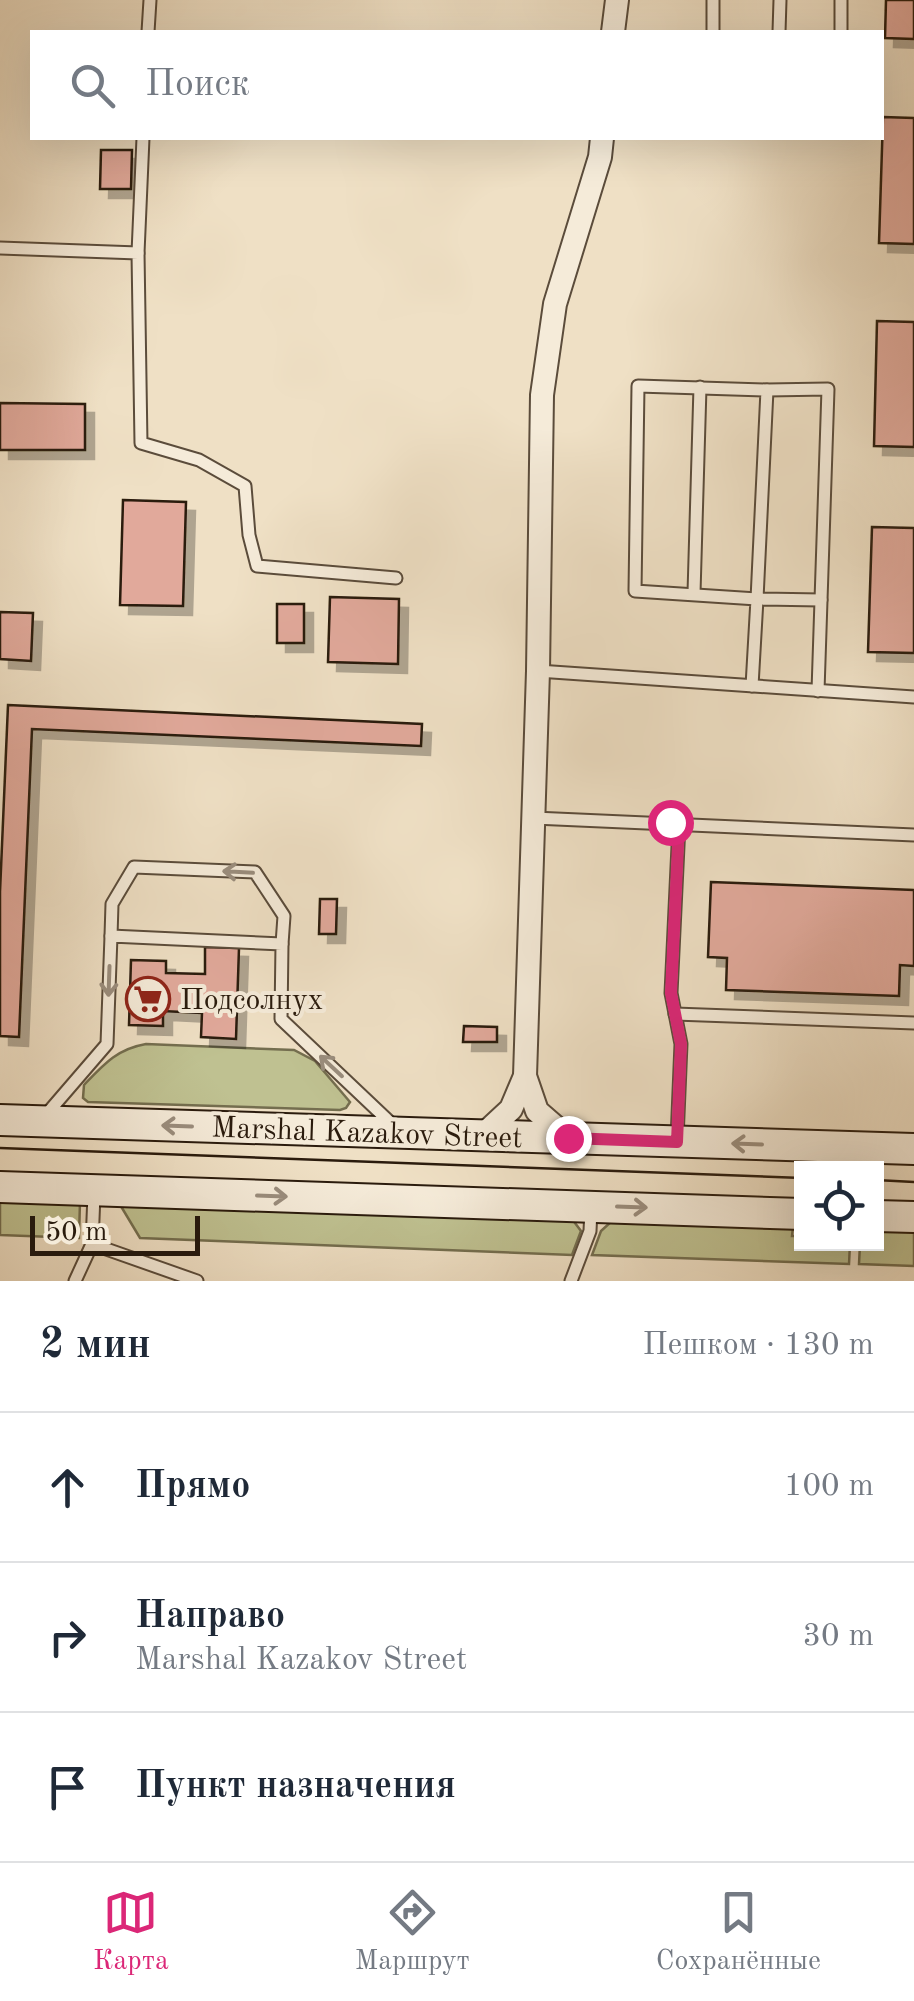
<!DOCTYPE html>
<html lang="ru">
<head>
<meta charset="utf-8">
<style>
	:root { --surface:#fff; --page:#f2f2f3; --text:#1f2937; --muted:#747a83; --line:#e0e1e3; --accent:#db2777 }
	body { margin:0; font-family:"Old Standard TT",serif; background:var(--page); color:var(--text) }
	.controls { position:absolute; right:30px; bottom:30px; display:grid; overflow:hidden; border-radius:0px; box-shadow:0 10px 40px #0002 }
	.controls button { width:90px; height:90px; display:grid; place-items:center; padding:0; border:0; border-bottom:2px solid var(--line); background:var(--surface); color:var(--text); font:50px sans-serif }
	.scale { position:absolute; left:30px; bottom:25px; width:170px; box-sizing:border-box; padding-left:10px; border:5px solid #2a1b0d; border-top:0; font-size:28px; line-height:35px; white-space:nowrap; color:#2a1b0d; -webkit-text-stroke:8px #f5ebd9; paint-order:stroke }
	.stop { position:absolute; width:30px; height:30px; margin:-22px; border:8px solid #db2777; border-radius:50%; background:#fff }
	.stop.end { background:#db2777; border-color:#fff; box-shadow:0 2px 10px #0008 }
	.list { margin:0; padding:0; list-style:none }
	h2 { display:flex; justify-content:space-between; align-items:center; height:130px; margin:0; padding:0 40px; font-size:42px }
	h2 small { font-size:32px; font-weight:400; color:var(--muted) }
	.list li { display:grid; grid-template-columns:65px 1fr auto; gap:30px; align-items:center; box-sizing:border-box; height:150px; padding:0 40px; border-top:2px solid var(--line) }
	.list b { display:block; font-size:38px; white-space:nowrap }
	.list p { margin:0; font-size:32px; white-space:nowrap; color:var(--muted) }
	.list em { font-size:32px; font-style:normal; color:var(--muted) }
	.icon { flex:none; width:55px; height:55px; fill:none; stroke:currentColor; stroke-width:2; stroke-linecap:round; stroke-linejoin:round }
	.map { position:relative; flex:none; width:914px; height:1281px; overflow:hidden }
	.search { position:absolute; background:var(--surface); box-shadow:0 10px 40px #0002; left:30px; right:30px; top:30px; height:110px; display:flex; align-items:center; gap:25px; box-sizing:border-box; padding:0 35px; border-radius:0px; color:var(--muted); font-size:38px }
	.sheet { height:580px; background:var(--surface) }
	nav { display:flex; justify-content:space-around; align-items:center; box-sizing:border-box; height:140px; border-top:2px solid var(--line); background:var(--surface); font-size:28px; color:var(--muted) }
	nav a { display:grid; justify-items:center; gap:5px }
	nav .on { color:var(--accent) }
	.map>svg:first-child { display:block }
	.green { fill:#bfc191; stroke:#746e4f; stroke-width:2.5 }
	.building { fill:#e1a99b; stroke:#2a1b0d; stroke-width:2.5; filter:url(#shadow) }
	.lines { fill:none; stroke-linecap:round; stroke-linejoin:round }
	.lane-casing { stroke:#5b4c3b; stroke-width:15 }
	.street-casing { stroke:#5b4c3b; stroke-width:26 }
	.secondary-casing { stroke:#2a1b0d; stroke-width:34 }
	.lane { stroke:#f5ebd9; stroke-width:11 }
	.street { stroke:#f5ebd9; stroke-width:22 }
	.secondary { stroke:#f5ebd9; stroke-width:30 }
	.tram { stroke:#2a1b0d; stroke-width:2.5 }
	.oneway { stroke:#9a8d7d }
	.route { stroke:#db2777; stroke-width:12 }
	.labels { text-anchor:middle; stroke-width:8; stroke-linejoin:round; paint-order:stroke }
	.poi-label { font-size:30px; fill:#2a1b0d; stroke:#f5ebd9; text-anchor:start }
	.street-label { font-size:30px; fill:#2a1b0d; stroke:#f5ebd9 }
</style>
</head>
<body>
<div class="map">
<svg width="914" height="1281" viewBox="0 0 914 1281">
	<defs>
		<filter id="shadow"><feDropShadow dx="9" dy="9" stdDeviation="0" flood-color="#0004"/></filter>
	</defs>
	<rect width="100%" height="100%" fill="#efe0c5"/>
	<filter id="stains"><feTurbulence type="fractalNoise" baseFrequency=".002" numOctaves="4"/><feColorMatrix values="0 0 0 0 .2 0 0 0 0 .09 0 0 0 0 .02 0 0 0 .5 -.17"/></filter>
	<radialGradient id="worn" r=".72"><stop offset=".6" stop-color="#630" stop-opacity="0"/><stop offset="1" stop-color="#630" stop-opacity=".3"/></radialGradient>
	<g class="green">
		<path d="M146 1044 294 1050 315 1061 350 1102 346 1108 340 1110 88 1102 83 1098 84 1085C104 1064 117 1049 146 1044Z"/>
		<path d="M0 1199 80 1201 79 1238 0 1235Z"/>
		<path d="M119 1203 572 1219 581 1231 572 1255 140 1238Z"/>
		<path d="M613 1220 793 1227 792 1236H801L802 1244H850L849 1264 592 1255 601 1231Z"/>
		<path d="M877 1231 914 1232V1266L859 1264 860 1244H876Z"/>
	</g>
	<g class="building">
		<path d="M886 0H914V39L885 38Z"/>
		<path d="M883 117 914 118V244L879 243Z"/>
		<path d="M101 150H132L131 189H100Z"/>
		<path d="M877 321 914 322V447L874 446Z"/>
		<path d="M0 403 85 404V450H0Z"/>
		<path d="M123 500 186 502 183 606 120 605Z"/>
		<path d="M872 527 914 528V653L868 652Z"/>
		<path d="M330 597 399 599 398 664 328 662Z"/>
		<rect x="277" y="604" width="27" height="39"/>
		<path d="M0 612 33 613 31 661 0 659Z"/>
		<path d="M8 705 422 724 421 746 32 729 19 1037 0 1036V892Z"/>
		<path d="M711 882 914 890V966L900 965 899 996 726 990 727 958 708 957Z"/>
		<path d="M320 899H337L336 934H319Z"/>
		<path d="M205 947 239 948 236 1039 201 1037 202 1013 163 1011V1026L129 1025 131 960 166 961V973L205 974Z"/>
		<path d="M464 1026 497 1027V1042H463Z"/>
	</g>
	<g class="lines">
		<defs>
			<g id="lane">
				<path d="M713 0V32"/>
				<path d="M148 32 150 0"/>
				<path d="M779 32 780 0"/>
				<path d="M841 32V0"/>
				<path d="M0 248 138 253 141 443 199 460 245 486 249 535 257 566 396 578"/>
				<path d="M138 253 143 138"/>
				<path d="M767 390 828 389 818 691"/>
				<path d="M694 593 700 387"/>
				<path d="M538 671 914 697"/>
				<path d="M752 686 757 599 635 591 638 386 767 390 757 599 821 600"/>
				<path d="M534 818 914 835"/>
				<path d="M111 936 112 904 134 867 255 872 284 916 282 944"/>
				<path d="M675 1014 914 1023"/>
				<path d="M45 1116 107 1044 111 936 282 944 281 1019 395 1127"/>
				<path d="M677 1139 681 1044 671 993 679 825"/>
				<path d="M92 1244 197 1281"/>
				<path d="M75 1281 92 1244 94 1194"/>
				<path d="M571 1281 590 1231 591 1209"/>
			</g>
			<g id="street">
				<path d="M613 32 617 0"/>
				<path d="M483 1135 511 1109 525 1076"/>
				<path d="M568 1138 537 1111 525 1076 538 671 542 395 555 304 600 157 602 138"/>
			</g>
			<g id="secondary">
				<path d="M0 1120 914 1149"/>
				<path d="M0 1187 802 1214"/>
				<path d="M876 1216 914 1217"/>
			</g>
		</defs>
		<use href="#lane" class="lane-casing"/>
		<use href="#street" class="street-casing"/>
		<use href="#secondary" class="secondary-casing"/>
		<use href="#lane" class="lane"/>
		<use href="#street" class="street"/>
		<use href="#secondary" class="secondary"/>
		<g class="tram">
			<path d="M0 1148 802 1178"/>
			<path d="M876 1180 914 1182"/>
		</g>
	</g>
	<defs><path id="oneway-shaft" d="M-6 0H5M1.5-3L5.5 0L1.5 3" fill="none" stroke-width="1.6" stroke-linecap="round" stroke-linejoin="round" transform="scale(2.5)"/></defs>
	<g class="oneway">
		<use href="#oneway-shaft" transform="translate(238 872) rotate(-177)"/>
		<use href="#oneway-shaft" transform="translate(109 981) rotate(92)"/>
		<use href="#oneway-shaft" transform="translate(331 1066) rotate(-137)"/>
		<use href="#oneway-shaft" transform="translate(177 1126) rotate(-178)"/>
		<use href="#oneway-shaft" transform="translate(747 1144) rotate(-178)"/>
		<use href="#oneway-shaft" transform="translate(272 1196) rotate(2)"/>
		<use href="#oneway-shaft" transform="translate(632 1207) rotate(2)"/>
	</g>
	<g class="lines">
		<path class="route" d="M568 1138 677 1142 681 1044 671 993 679 825 670 822"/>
	</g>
	<defs>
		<symbol id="supermarket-ring" viewBox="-11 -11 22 22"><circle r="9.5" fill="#f5ebd9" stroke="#8f2418" stroke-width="1.5"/><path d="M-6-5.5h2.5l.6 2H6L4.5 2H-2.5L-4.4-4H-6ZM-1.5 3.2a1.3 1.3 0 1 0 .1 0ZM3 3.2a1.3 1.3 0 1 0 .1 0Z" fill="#8f2418"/></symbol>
	</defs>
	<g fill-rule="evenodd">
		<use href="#supermarket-ring" x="123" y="974" width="50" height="50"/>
	</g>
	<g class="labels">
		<g class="poi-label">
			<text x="180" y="1009">Подсолнух</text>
		</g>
		<g class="street-label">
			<text transform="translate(367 1132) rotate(2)" y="10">Marshal Kazakov Street</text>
		</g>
	</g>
	<rect width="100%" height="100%" filter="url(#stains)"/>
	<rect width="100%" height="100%" fill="url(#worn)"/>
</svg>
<div class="controls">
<button><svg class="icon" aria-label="locate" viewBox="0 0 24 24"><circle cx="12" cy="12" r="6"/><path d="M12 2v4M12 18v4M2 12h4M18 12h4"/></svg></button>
</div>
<div class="scale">50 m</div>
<div class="stop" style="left:670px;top:822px"></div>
<div class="stop end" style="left:568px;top:1138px"></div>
<div class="search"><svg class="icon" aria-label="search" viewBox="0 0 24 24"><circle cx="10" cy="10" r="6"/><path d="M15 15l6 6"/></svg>Поиск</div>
</div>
<section class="sheet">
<h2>2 мин<small>Пешком · 130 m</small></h2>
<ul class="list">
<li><svg class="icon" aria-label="ahead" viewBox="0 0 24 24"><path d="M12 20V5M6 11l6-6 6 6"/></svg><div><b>Прямо</b></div><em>100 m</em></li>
<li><svg class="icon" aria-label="right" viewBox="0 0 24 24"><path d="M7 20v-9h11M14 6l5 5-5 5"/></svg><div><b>Направо</b><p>Marshal Kazakov Street</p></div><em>30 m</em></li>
<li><svg class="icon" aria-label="arrive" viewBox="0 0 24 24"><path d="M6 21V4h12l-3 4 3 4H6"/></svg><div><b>Пункт назначения</b></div></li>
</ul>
</section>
<nav>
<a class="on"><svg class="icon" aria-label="map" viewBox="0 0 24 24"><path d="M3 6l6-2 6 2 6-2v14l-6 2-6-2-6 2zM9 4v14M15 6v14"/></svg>Карта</a>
<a><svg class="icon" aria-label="directions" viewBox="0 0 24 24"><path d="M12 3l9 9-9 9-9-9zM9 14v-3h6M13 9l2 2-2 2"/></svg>Маршрут</a>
<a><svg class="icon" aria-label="saved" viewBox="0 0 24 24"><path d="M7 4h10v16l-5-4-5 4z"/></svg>Сохранённые</a>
</nav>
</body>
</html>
